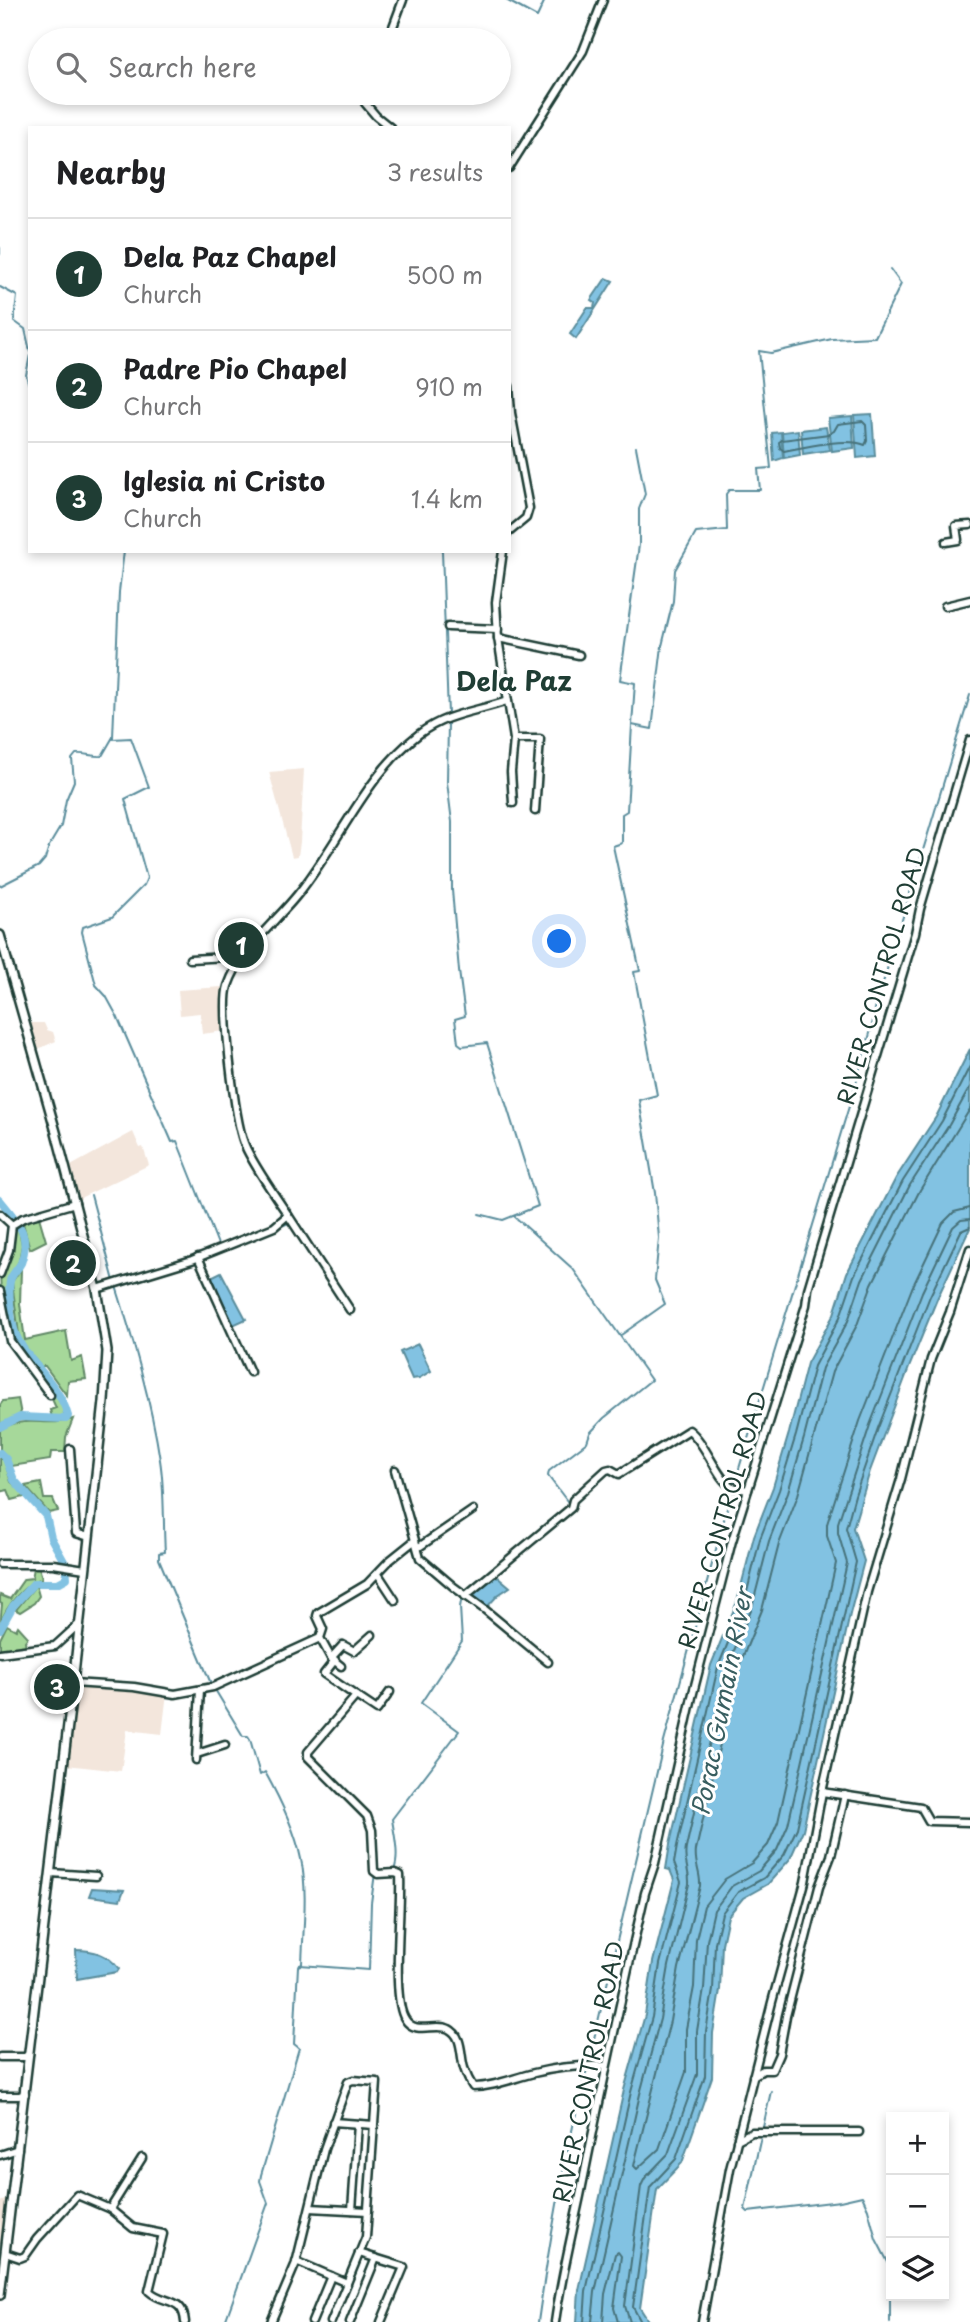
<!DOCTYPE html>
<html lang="en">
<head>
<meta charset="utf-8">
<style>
	:root { --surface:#fff; --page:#f2f2f2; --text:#202124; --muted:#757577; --line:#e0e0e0; --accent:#1f3d34 }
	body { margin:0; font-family:"Playpen Sans",sans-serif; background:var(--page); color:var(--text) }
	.controls { position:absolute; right:21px; bottom:21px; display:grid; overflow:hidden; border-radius:0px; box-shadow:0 4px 10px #0003 }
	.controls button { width:63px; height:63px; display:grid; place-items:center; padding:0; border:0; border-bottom:2px solid var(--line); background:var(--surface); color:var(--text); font:35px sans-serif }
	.you { position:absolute; left:560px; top:942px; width:24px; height:24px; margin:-18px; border:5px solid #fff; border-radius:50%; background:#1a73e8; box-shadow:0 0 0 10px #1a73e833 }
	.badge { display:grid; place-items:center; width:46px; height:46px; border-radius:50%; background:var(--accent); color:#fff; font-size:23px; font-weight:700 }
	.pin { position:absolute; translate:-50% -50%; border:4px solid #fff; box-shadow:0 2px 7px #0006 }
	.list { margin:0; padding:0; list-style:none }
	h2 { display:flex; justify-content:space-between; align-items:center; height:91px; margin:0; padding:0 28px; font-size:30px }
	h2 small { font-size:23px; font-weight:400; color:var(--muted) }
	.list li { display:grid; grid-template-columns:46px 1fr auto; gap:21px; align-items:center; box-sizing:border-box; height:112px; padding:0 28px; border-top:2px solid var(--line) }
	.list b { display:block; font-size:26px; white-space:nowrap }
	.list p { margin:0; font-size:23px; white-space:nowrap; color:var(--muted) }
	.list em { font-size:23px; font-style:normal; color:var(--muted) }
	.icon { flex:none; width:38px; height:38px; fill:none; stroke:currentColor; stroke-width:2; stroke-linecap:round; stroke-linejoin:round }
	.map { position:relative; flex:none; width:970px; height:2322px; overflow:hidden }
	.search { position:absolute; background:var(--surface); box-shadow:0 4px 10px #0003; left:28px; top:28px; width:483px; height:77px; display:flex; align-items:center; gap:18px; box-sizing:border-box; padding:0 24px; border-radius:38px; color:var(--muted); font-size:26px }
	.panel { position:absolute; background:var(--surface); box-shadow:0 4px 10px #0003; left:28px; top:126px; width:483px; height:427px; border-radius:0px }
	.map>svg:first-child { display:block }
	.built { fill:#f3e6dc }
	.green { fill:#a6d89a; stroke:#628a67; stroke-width:2 }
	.water { fill:#82c2e2; stroke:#5a8d9c; stroke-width:2 }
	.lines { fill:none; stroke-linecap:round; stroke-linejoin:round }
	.shore { stroke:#47727a; stroke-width:2 }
	.stream { stroke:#5a8d9c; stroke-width:2 }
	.river { stroke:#82c2e2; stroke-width:8 }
	.minor-casing { stroke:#1f3d34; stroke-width:11 }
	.major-casing { stroke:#1f3d34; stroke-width:12 }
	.minor { stroke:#fff; stroke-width:6 }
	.major { stroke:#fff; stroke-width:7 }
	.labels { text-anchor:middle; stroke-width:6; stroke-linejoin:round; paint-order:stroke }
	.street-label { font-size:23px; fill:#1f3d34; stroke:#fff }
	.water-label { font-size:24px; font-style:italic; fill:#385e60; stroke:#fff }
	.quarter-label { font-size:26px; font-weight:bold; fill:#1f3d34; stroke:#fff }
</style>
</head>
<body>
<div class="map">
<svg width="970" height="2322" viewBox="0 0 970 2322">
	<rect width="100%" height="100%" fill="#fff"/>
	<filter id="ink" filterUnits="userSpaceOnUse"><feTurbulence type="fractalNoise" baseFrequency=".0143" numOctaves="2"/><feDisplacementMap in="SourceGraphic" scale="14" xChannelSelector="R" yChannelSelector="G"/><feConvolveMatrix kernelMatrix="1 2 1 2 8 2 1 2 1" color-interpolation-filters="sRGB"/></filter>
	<g filter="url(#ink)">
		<g class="built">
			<path d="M304 769 300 842 298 856 292 857 269 772Z"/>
			<path d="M222 987 224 1031 202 1034 200 1013 180 1015 178 990Z"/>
			<path d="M28 1023H44L47 1030 53 1032 56 1041 36 1050Z"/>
			<path d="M133 1132 140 1148 143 1147 149 1165 82 1197 78 1202 67 1168Z"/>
			<path d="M76 1684 167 1693 162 1734 127 1730 121 1771 66 1765Z"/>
			<path d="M9 2198 3 2251 0 2252V2202Z"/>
		</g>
		<g class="green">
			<path d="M39 1217 46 1241 30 1249 23 1223Z"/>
			<path d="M18 1225 22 1245 19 1261 8 1281 10 1309 2 1310 0 1274 11 1228Z"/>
			<path d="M21 1269 20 1304 25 1340 66 1331 71 1361 82 1357 86 1379 68 1381 67 1396 45 1366H40L20 1342 12 1282Z"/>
			<path d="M16 1347 34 1365 61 1398 65 1418 52 1417 50 1410 56 1408 52 1399 48 1397Z"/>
			<path d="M18 1399 21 1415 0 1424V1405L3 1401Z"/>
			<path d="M73 1419 66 1437 65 1452H51L50 1460 12 1466 0 1449V1430C23 1414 47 1428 73 1419Z"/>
			<path d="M0 1456 4 1460 11 1482 28 1496 12 1500 8 1490 0 1492Z"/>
			<path d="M41 1483 44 1499H53L58 1511 49 1513 25 1486Z"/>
			<path d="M39 1567 42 1578C23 1585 7 1605 0 1624L2 1604 0 1603V1595L10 1599 24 1579 32 1578 34 1568Z"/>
			<path d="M36 1585 39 1596 34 1603 20 1612 16 1610Z"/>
			<path d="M7 1625 16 1630 18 1626 28 1637 25 1641 26 1648 0 1652V1639Z"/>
		</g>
		<g class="water">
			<path d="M606 278 613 281 576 339 570 334 587 308H594L595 303 591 300Z"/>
			<path d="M872 414 875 456 857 458 854 415Z"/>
			<path d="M852 416 854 448 832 451 828 418Z"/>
			<path d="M826 427 830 450 803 454 801 430Z"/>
			<path d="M798 430 800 455 784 458 782 432Z"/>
			<path d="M781 432 783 458 774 461 772 433Z"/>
			<path d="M970 1049V1228L937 1299 910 1365 870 1471 853 1528 864 1561 850 1614 803 1830 790 1859 768 1884 743 1898 728 1916 722 1944 720 1990 713 2033 712 2077 682 2163 657 2189 640 2308 649 2322H577L579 2290 624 2090 645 2015 653 1962 674 1880 670 1870 666 1869 670 1844 711 1665 737 1602 754 1536 773 1487 789 1433 807 1363 834 1314 847 1273 896 1178 936 1117Z"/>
			<path d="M221 1272 246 1319 233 1325 211 1277Z"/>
			<path d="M418 1344 431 1371 419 1378 412 1379 400 1352Z"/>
			<path d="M496 1575 510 1587 498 1595 487 1607 469 1596Z"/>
			<path d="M92 1888 124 1890 120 1900 89 1896Z"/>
			<path d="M76 1950C94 1950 108 1954 119 1969L117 1972 77 1979Z"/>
		</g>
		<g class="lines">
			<g class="shore">
				<path d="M862 421 866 425 867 441 865 445C847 437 804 447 784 451L780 448 779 442 782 440 829 434 834 431 838 424Z"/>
				<path d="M970 1109 920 1190 872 1284 857 1325 832 1372 798 1495 779 1544 762 1610 736 1673 696 1850C694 1863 701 1873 700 1886L679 1968 670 2021 636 2157 634 2166 637 2169 659 2149 686 2072V2029L694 1987 696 1939 704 1906 725 1879 752 1863 768 1845 778 1822 836 1563 827 1536V1524L860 1421 912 1288 943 1223 954 1212 970 1208"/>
				<path d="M584 2322 586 2291 631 2092 652 2017 660 1964 681 1882 674 1863 677 1846 718 1667 744 1604 760 1539 779 1490 796 1435 814 1366 840 1317 854 1276 903 1181 942 1121 970 1066"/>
				<path d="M592 2322 595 2292 640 2094 660 2019 669 1966 689 1884C690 1870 683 1863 686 1848L726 1670 752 1607 769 1541 788 1492 804 1438 822 1368 848 1321 862 1280 910 1185 949 1125 970 1087"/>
				<path d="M603 2322 605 2294 615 2254 618 2252 621 2256 614 2308 618 2322"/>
				<path d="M630 2322 625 2306 641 2186 645 2178 668 2154 697 2074V2031L704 1989 707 1941 714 1910 732 1886 759 1871 777 1850 788 1825 847 1563 838 1533V1523L870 1425 896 1359 922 1292 953 1227 961 1220 970 1219"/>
				<path d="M641 2322 633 2307 650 2187 676 2159 705 2076 706 2032 713 1990 715 1943 722 1913 738 1892 764 1878 784 1855 797 1828 856 1562 846 1528 855 1495 878 1428 930 1296 961 1231 970 1227"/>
			</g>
			<g class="stream">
				<path d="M506 0 537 17 545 0"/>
				<path d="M0 248V254"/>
				<path d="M0 287 17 296 14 321 25 329 30 351"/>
				<path d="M30 355 26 375 30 388"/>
				<path d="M442 551 448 714"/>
				<path d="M448 723 447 782 452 822V890L459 971 465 1016 455 1019 458 1043 462 1046 487 1043 538 1206 503 1220 479 1214"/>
				<path d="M632 725 635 683 620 680 639 545V509L645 494 636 447"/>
				<path d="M112 739 131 738 149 787 125 799 147 878 144 885 112 917 83 927 82 932 96 985 106 996 117 1016 172 1142 177 1141 219 1247"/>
				<path d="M0 886 39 866 45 859 49 846 61 826 66 800 74 781 72 759 76 754C86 753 92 757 102 756L113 737 119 592 124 551"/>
				<path d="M91 1195 114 1281"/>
				<path d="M514 1216 573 1269 651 1380 604 1418 590 1433 587 1442 549 1471 548 1476 570 1505"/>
				<path d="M221 1252 291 1222"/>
				<path d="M116 1286C134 1343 151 1401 160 1460 165 1491 163 1521 165 1552L159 1553V1559L212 1686"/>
				<path d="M621 1335 665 1304 655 1280 659 1238 655 1193 639 1100 657 1095 634 972 640 971 613 846 622 843V814L627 811 632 725 652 729 662 646 673 601 675 570 696 533 727 530 726 494 729 490H760L758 469 771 468 759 351 771 353 832 339 875 337 901 284 890 269"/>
				<path d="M734 1485 857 1080C862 1056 872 1034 875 1009L970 695"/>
				<path d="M214 1688 243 1736H248L250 1739 260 1775 265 1772C280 1799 295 1829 301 1859 308 1893 303 1929 302 1964L298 1966 294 2044 299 2048 261 2175 260 2181 268 2203 225 2322"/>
				<path d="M394 1870C400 1856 394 1834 392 1819L459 1731 421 1703 462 1641 460 1607 462 1596"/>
				<path d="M300 1965 369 1970 371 1903 375 1873"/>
				<path d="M588 2064 664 1742 732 1490"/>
				<path d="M771 2091 745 2209 748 2212 840 2201 862 2196 868 2209 876 2239 890 2266V2322"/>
				<path d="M538 2322C550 2237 565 2152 587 2069"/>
			</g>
			<g class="river">
				<path d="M0 1200C16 1220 32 1234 21 1263 18 1269 11 1275 10 1281 8 1290 11 1316 13 1325 20 1359 58 1378 68 1416L66 1419 20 1417 0 1427"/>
				<path d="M0 1453 6 1459 14 1480 46 1516 51 1538 66 1565 67 1578 58 1583H34L13 1606 0 1629"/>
			</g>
			<defs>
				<g id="minor">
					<path d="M388 40 403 0"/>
					<path d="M371 93 365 103 376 116 391 128"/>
					<path d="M509 168 583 51 603 0"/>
					<path d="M509 386 511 413 529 508 526 518 509 532"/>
					<path d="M946 542 958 540 956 526 970 525"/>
					<path d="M503 551 496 602 498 638 514 739 511 772 513 803"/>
					<path d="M945 606 970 600"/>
					<path d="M448 627 498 629"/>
					<path d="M498 638 579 655"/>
					<path d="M514 739H540L535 811"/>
					<path d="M190 959 246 956"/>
					<path d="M0 1214 12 1225"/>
					<path d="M288 1215 350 1310"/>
					<path d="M12 1225 23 1218 75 1203"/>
					<path d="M198 1257 250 1372"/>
					<path d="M0 1274 9 1250 12 1225"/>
					<path d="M97 1289 192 1260 274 1227 288 1215C276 1197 251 1162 244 1143 235 1120 221 1007 228 986 240 950 275 923 298 894 340 842 365 776 419 734 447 713 475 712 507 701"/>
					<path d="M0 1291 10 1341 50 1395"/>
					<path d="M70 1449 76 1533 89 1537"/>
					<path d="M395 1470 420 1558 454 1587 484 1609 548 1662"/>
					<path d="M419 1547 473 1510"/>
					<path d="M0 1564H53L85 1569"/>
					<path d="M378 1574 395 1600"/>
					<path d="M465 1596 571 1508 573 1500 606 1470 610 1469 619 1474 689 1430C706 1443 717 1479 731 1486 735 1489 743 1489 748 1490"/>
					<path d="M0 1653 55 1646 79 1624"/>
					<path d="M331 1658 343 1645 354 1651 372 1635"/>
					<path d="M335 1660 324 1674 356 1696 308 1752V1757L367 1816 372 1830 374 1871 378 1874 395 1873 400 1875C402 1906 391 1998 405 2019 415 2036 436 2022 449 2029 463 2036 460 2055 464 2068 466 2074 469 2081 473 2087 494 2087 513 2078 534 2073 558 2067 581 2065 606 2066"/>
					<path d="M341 1666 331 1658 320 1638 323 1629 317 1616 318 1613 367 1584 389 1561 414 1541"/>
					<path d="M73 1683 134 1687 175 1694 213 1687 320 1638"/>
					<path d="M356 1696 377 1710 390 1692"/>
					<path d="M197 1754 225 1745"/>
					<path d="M196 1760 200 1690"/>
					<path d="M822 1792 921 1807 929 1821 970 1822"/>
					<path d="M51 1873 96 1876"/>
					<path d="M0 2057H25L29 2054"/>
					<path d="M753 2076 763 2070H772L779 2054 786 2016 819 1887 831 1856 845 1795"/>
					<path d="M0 2096H19L25 2094"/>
					<path d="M333 2122 374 2125"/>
					<path d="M737 2140 752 2132H859"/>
					<path d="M0 2155 18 2149"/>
					<path d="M310 2208 368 2211"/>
					<path d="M110 2209 142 2158"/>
					<path d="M352 2210 358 2124"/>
					<path d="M5 2253 20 2258 25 2256 37 2239 77 2195 110 2209 133 2228 163 2234 149 2291C164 2305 183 2296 185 2322"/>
					<path d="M359 2253 404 2267 381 2322"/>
					<path d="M296 2261 347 2283"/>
					<path d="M271 2322 296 2263 324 2149 348 2082 353 2080 377 2082 366 2237 331 2322"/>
					<path d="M312 2322 331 2276"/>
					<path d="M350 2322 376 2258"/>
					<path d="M555 2322C561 2279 571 2238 580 2196 600 2095 622 1994 645 1893L655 1863 692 1697 732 1541 806 1305 808 1289 915 933 920 909 970 740"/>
					<path d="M702 2322 730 2169 772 2002 805 1882 822 1792 867 1592 901 1479 931 1359 950 1312 970 1249"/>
				</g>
				<path id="major" d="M0 935 56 1132 97 1289 107 1351 104 1402 73 1683 0 2295"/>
			</defs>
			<use href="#minor" class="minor-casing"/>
			<use href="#major" class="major-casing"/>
			<use href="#minor" class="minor"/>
			<use href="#major" class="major"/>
		</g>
	</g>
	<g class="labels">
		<g class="street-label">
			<text transform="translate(882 976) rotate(-74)" y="8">RIVER CONTROL ROAD</text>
			<text transform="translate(723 1520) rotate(-74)" y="8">RIVER CONTROL ROAD</text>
			<text transform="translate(589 2072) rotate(-78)" y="8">RIVER CONTROL ROAD</text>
		</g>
		<g class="water-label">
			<text transform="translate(723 1702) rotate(-79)" y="8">Porac Gumain River</text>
		</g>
		<g class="quarter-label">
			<text x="514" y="691">Dela Paz</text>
		</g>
	</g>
</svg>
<div class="controls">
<button>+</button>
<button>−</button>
<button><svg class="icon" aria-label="layers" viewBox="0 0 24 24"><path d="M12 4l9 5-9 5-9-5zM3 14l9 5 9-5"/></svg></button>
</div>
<div class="you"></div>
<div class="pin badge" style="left:241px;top:945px">1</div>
<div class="pin badge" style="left:73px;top:1263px">2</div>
<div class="pin badge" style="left:57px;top:1687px">3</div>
<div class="search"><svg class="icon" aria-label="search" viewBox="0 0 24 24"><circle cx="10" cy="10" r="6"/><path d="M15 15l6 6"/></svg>Search here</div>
<section class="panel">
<h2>Nearby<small>3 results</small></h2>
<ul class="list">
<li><span class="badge">1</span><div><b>Dela Paz Chapel</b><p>Church</p></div><em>500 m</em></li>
<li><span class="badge">2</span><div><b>Padre Pio Chapel</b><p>Church</p></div><em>910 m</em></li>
<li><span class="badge">3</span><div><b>Iglesia ni Cristo</b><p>Church</p></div><em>1.4 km</em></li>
</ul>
</section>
</div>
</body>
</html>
